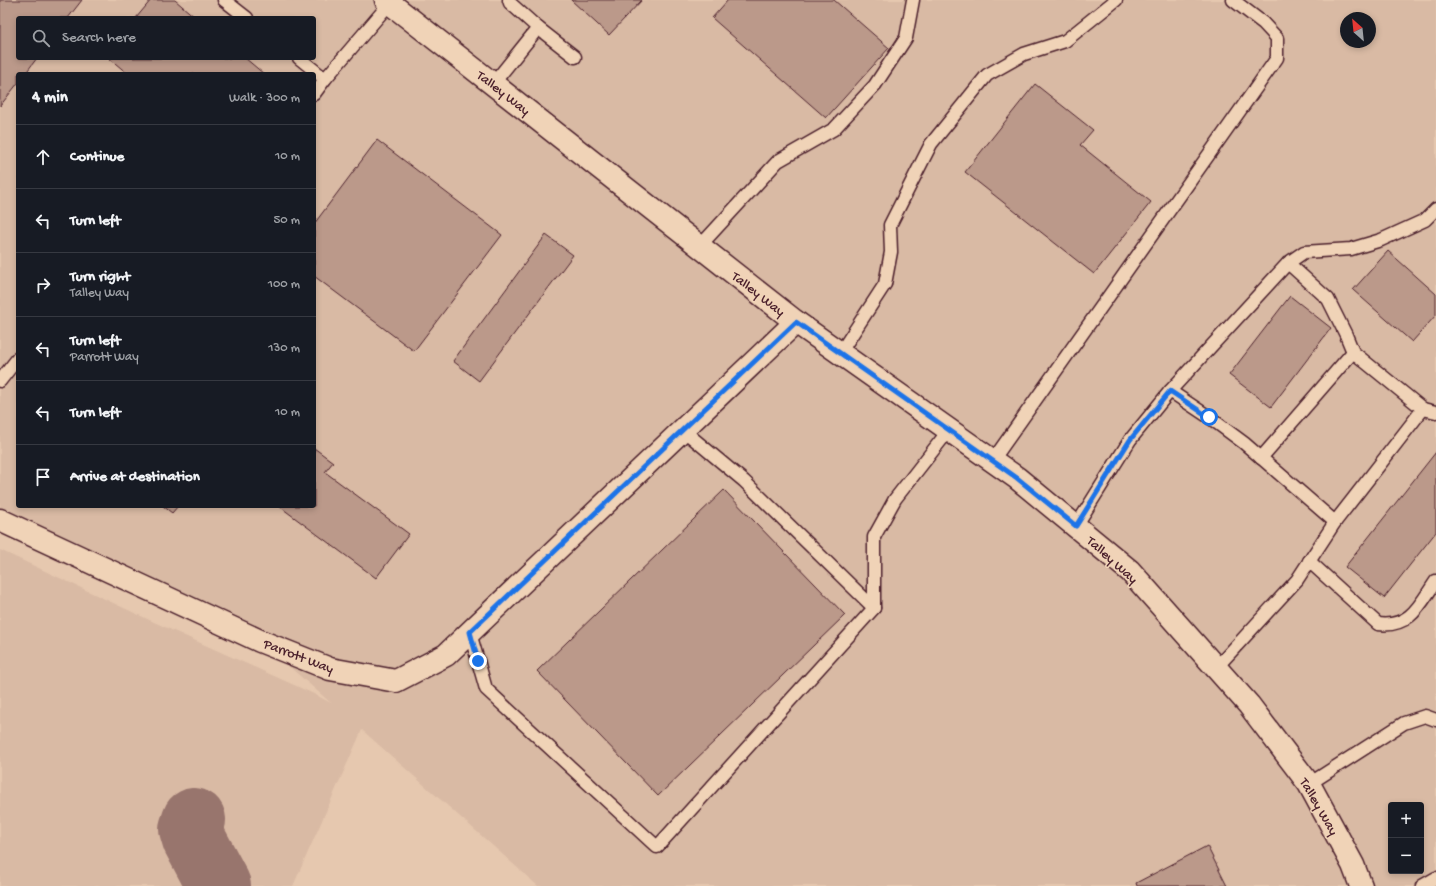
<!DOCTYPE html>
<html lang="en">
<head>
<meta charset="utf-8">
<style>
	:root { --surface:#171b24; --page:#242831; --text:#f1f3f6; --muted:#9ea1a6; --line:#363941 }
	body { margin:0; font-family:"Gochi Hand",sans-serif; background:var(--page); color:var(--text) }
	.controls { position:absolute; right:12px; bottom:12px; display:grid; overflow:hidden; border-radius:4px; box-shadow:0 2px 6px #0003 }
	.controls button { width:36px; height:36px; display:grid; place-items:center; padding:0; border:0; border-bottom:1px solid var(--line); background:var(--surface); color:var(--text); font:20px sans-serif }
	.compass { position:absolute; left:1340px; top:12px; width:36px; height:36px; border-radius:50%; background:var(--surface); box-shadow:0 2px 6px #0003; rotate:333deg }
	.stop { position:absolute; width:12px; height:12px; margin:-9px; border:3px solid #1a73e8; border-radius:50%; background:#fff }
	.stop.end { background:#1a73e8; border-color:#fff; box-shadow:0 1px 4px #0008 }
	.list { margin:0; padding:0; list-style:none }
	h2 { display:flex; justify-content:space-between; align-items:center; height:52px; margin:0; padding:0 16px; font-size:17px }
	h2 small { font-size:13px; font-weight:400; color:var(--muted) }
	.list li { display:grid; grid-template-columns:26px 1fr auto; gap:12px; align-items:center; box-sizing:border-box; height:64px; padding:0 16px; border-top:1px solid var(--line) }
	.list b { display:block; font-size:15px; white-space:nowrap }
	.list p { margin:0; font-size:13px; white-space:nowrap; color:var(--muted) }
	.list em { font-size:13px; font-style:normal; color:var(--muted) }
	.icon { flex:none; width:22px; height:22px; fill:none; stroke:currentColor; stroke-width:2; stroke-linecap:round; stroke-linejoin:round }
	.map { position:relative; flex:none; width:1436px; height:886px; overflow:hidden }
	.search { position:absolute; background:var(--surface); box-shadow:0 2px 6px #0003; left:16px; top:16px; width:300px; height:44px; display:flex; align-items:center; gap:10px; box-sizing:border-box; padding:0 14px; border-radius:4px; color:var(--muted); font-size:15px }
	.panel { position:absolute; background:var(--surface); box-shadow:0 2px 6px #0003; left:16px; top:72px; width:300px; height:436px; border-radius:4px }
	.map>svg:first-child { display:block }
	.built { fill:#d9baa4; fill-rule:evenodd }
	.lines { fill:none; stroke-linecap:round; stroke-linejoin:round }
	.taxiway { stroke:#98746d; stroke-width:64 }
	.building { fill:#bb998a; stroke:#4a1f2b }
	.lane-casing { stroke:#4a1f2b; stroke-width:15 }
	.secondary-casing { stroke:#4a1f2b; stroke-width:25 }
	.lane { stroke:#f0d3b7; stroke-width:12 }
	.secondary { stroke:#f0d3b7; stroke-width:22 }
	.route { stroke:#1a73e8; stroke-width:5 }
	.labels { text-anchor:middle; stroke-width:3; stroke-linejoin:round; paint-order:stroke }
	.street-label { font-size:14px; fill:#4a1f2b; stroke:#f0d3b7 }
</style>
</head>
<body>
<div class="map">
<svg width="1436" height="886" viewBox="0 0 1436 886">
	<rect width="100%" height="100%" fill="#e6c8af"/>
	<filter id="ink" filterUnits="userSpaceOnUse"><feTurbulence type="fractalNoise" baseFrequency=".025" numOctaves="2"/><feDisplacementMap in="SourceGraphic" scale="8" xChannelSelector="R" yChannelSelector="G"/><feConvolveMatrix kernelMatrix="1 2 1 2 8 2 1 2 1" color-interpolation-filters="sRGB"/></filter>
	<g filter="url(#ink)">
		<path class="built" d="M0 0H1436V886H538L362 730 293 886H0V550L156 623 314 694 331 703 260 641 0 519ZM18 18H314V58H18ZM1346 18H1370V42H1346ZM18 74H314V506H18ZM1391 805H1421V871H1391Z"/>
		<g class="lines">
			<path class="taxiway" d="M194 820 191 829 194 839 219 886"/>
		</g>
		<g class="building">
			<path d="M0 0H82L68 18H18V58H37L25 74H18V83L0 106Z"/>
			<path d="M151 0H175L196 18H136Z"/>
			<path d="M571 0H642L609 35Z"/>
			<path d="M728 0H834L889 48 826 118 712 18Z"/>
			<path d="M109 58H245L264 74H128Z"/>
			<path d="M1035 84 1093 130 1080 145 1151 202 1094 274 965 172Z"/>
			<path d="M377 140 502 235 414 351 314 276V224Z"/>
			<path d="M546 235 573 255 479 381 453 361Z"/>
			<path d="M1388 251 1436 294V315L1412 342 1353 290Z"/>
			<path d="M1290 296 1331 328 1271 407 1229 375Z"/>
			<path d="M314 448 333 462 325 472 409 534 376 578 279 506H314Z"/>
			<path d="M1436 452V532L1384 598 1345 567Z"/>
			<path d="M724 490 845 615 658 796 537 671Z"/>
			<path d="M163 506H178L172 513Z"/>
			<path d="M1207 846 1227 886H1137L1136 883Z"/>
		</g>
		<g class="lines">
			<defs>
				<g id="lane">
					<path d="M224 0 247 18"/>
					<path d="M538 28 575 57"/>
					<path d="M299 58 325 79"/>
					<path d="M493 84 538 28 510 3 509 0"/>
					<path d="M314 94 325 79 390 3"/>
					<path d="M700 246 778 161 834 129 875 85 906 38 913 0"/>
					<path d="M1288 263 1328 299 1346 335 1353 352 1423 409 1335 522"/>
					<path d="M840 353 885 284 891 252 890 225 931 144 987 75 1024 54 1065 41 1116 0"/>
					<path d="M0 381 18 358"/>
					<path d="M1170 391 1288 263 1304 252 1351 249 1381 240 1425 220 1436 209"/>
					<path d="M1423 409 1436 412"/>
					<path d="M683 430 744 481 874 608"/>
					<path d="M1261 458 1353 352"/>
					<path d="M993 460 1277 58V38L1263 23 1233 0"/>
					<path d="M1076 526 1130 440 1170 391 1209 417 1244 443 1335 522 1297 580 1216 668"/>
					<path d="M1309 561 1378 624C1411 628 1420 604 1436 581"/>
					<path d="M470 633 486 689 657 847 874 608V537L895 499 949 430"/>
					<path d="M1309 784 1404 723 1425 716 1436 720"/>
					<path d="M1422 886 1436 878"/>
				</g>
				<g id="secondary">
					<path d="M386 0 796 322 1017 478 1130 571 1249 705 1309 784 1353 865 1361 886"/>
					<path d="M0 520 260 641 330 669 396 681 446 655 796 322"/>
				</g>
			</defs>
			<use href="#lane" class="lane-casing"/>
			<use href="#secondary" class="secondary-casing"/>
			<use href="#lane" class="lane"/>
			<use href="#secondary" class="secondary"/>
		</g>
	</g>
	<g class="lines" filter="url(#ink)">
		<path class="route" d="M478 661 470 632 796 322 1017 478 1076 526 1130 440 1170 391 1209 417"/>
	</g>
	<g class="labels">
		<g class="street-label">
			<text transform="translate(504 92) rotate(38)" y="5">Talley Way</text>
			<text transform="translate(759 293) rotate(38)" y="5">Talley Way</text>
			<text transform="translate(1113 559) rotate(42)" y="5">Talley Way</text>
			<text transform="translate(299 655) rotate(21)" y="5">Parrott Way</text>
			<text transform="translate(1320 806) rotate(60)" y="5">Talley Way</text>
		</g>
	</g>
</svg>
<div class="controls">
<button>+</button>
<button>−</button>
</div>
<svg class="compass" viewBox="-18 -18 36 36"><path d="M0-13l5 13h-10z" fill="#e53935"/><path d="M0 13l5-13h-10z" fill="#9ea1a6"/></svg>
<div class="stop" style="left:1209px;top:417px"></div>
<div class="stop end" style="left:478px;top:661px"></div>
<div class="search"><svg class="icon" aria-label="search" viewBox="0 0 24 24"><circle cx="10" cy="10" r="6"/><path d="M15 15l6 6"/></svg>Search here</div>
<section class="panel">
<h2>4 min<small>Walk · 300 m</small></h2>
<ul class="list">
<li><svg class="icon" aria-label="ahead" viewBox="0 0 24 24"><path d="M12 20V5M6 11l6-6 6 6"/></svg><div><b>Continue</b></div><em>10 m</em></li>
<li><svg class="icon" aria-label="left" viewBox="0 0 24 24"><path d="M17 20v-9H6M10 6l-5 5 5 5"/></svg><div><b>Turn left</b></div><em>50 m</em></li>
<li><svg class="icon" aria-label="right" viewBox="0 0 24 24"><path d="M7 20v-9h11M14 6l5 5-5 5"/></svg><div><b>Turn right</b><p>Talley Way</p></div><em>100 m</em></li>
<li><svg class="icon" aria-label="left" viewBox="0 0 24 24"><path d="M17 20v-9H6M10 6l-5 5 5 5"/></svg><div><b>Turn left</b><p>Parrott Way</p></div><em>130 m</em></li>
<li><svg class="icon" aria-label="left" viewBox="0 0 24 24"><path d="M17 20v-9H6M10 6l-5 5 5 5"/></svg><div><b>Turn left</b></div><em>10 m</em></li>
<li><svg class="icon" aria-label="arrive" viewBox="0 0 24 24"><path d="M6 21V4h12l-3 4 3 4H6"/></svg><div><b>Arrive at destination</b></div></li>
</ul>
</section>
</div>
</body>
</html>
